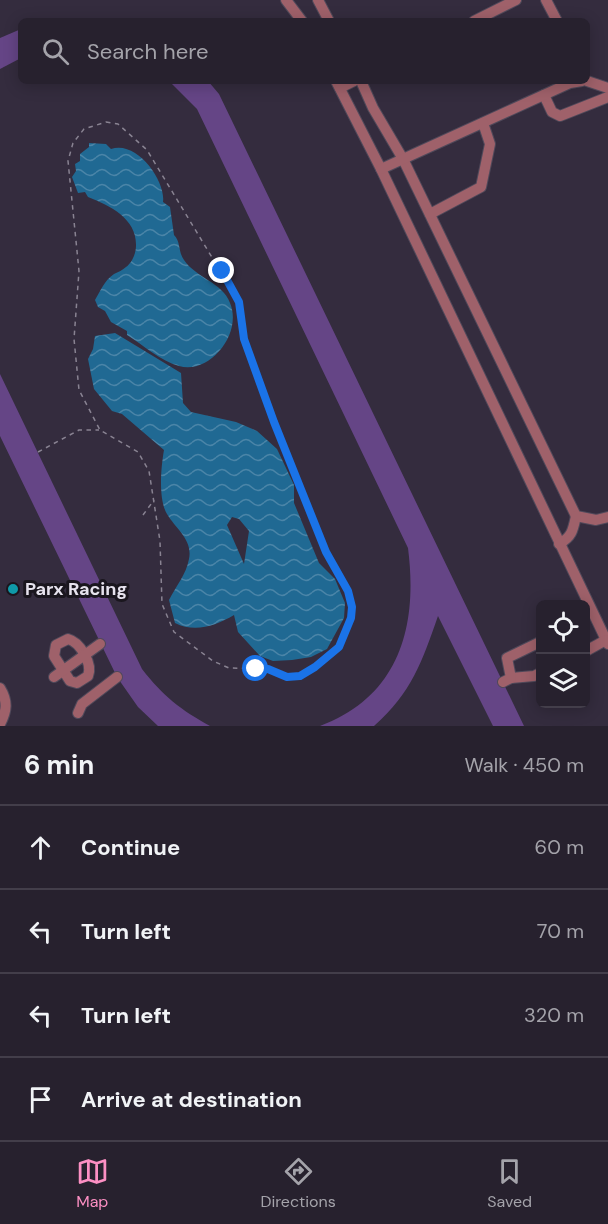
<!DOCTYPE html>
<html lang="en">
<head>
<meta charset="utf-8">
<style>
	:root { --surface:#27212e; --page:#2f2936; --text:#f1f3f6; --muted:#a4a3aa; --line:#433e4a; --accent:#fc8fc3 }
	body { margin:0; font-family:"DM Sans",sans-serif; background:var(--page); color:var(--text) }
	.controls { position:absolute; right:18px; bottom:18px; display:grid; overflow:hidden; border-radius:9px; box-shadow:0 3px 15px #0003 }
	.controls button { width:54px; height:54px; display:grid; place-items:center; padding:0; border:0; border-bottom:2px solid var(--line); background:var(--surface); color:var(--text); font:30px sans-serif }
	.stop { position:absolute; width:18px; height:18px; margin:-14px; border:4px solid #1a73e8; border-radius:50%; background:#fff }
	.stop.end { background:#1a73e8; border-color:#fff; box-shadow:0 2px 6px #0008 }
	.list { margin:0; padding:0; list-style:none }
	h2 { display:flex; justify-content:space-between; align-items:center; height:78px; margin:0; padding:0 24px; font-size:26px }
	h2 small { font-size:20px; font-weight:400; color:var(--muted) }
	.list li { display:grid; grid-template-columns:39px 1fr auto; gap:18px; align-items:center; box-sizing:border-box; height:84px; padding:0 24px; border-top:2px solid var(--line) }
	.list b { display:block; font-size:22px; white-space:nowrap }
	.list em { font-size:20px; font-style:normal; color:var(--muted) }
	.icon { flex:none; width:33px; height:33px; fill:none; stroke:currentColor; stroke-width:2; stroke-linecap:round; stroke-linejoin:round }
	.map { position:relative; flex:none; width:608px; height:726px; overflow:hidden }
	.search { position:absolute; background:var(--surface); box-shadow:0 3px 15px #0003; left:18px; right:18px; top:18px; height:66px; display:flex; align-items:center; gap:15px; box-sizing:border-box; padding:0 21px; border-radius:9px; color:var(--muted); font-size:22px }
	.sheet { height:414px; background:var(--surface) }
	nav { display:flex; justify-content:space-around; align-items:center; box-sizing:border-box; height:84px; border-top:2px solid var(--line); background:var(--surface); font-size:16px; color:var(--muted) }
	nav a { display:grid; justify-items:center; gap:3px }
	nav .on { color:var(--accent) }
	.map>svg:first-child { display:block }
	.pitch { fill:#654586 }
	.water { fill:url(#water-waves); fill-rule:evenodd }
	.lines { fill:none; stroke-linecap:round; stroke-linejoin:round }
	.minor-casing { stroke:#50495a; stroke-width:12 }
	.path { stroke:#898392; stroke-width:1.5; stroke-dasharray:4.5 4.5; stroke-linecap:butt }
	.minor { stroke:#9f616a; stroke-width:10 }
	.route { stroke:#1a73e8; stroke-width:8 }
	.culture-dot { fill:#0f9aa8; stroke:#1a161e; stroke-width:2 }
	.labels { text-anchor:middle; stroke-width:6; stroke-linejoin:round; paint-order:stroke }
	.poi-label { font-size:18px; font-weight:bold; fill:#e6e2ed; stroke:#1a161e; text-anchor:start }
</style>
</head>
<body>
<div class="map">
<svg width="608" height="726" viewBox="0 0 608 726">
	<defs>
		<pattern id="water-waves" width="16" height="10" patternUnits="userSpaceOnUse" patternTransform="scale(1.5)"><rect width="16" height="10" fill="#206993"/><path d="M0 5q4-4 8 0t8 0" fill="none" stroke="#4b85a8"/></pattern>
	</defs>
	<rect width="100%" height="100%" fill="#342c3e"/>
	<g class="pitch">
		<path d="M21 29V58L0 69V38Z"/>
		<path d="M169 81H208L219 94 524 726H493L438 616C422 662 412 692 374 726H320C400 696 418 626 408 548L197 109Z"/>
		<path d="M0 374 142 669C163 696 181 710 210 726H158L138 707 117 677 0 436Z"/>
	</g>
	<g class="water">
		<path d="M89 143 106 144 111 149C137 140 166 181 163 202L170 207 174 235C181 242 178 252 184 260 196 278 222 282 230 303 243 334 209 375 179 366 161 361 143 345 127 335V331L111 322 105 311 98 307 95 300C101 290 104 281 114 274 118 272 123 270 126 267 132 263 136 253 136 246 137 219 111 206 88 197L85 192 78 193 72 177 76 171 75 164 80 161V154L89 147Z"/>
		<path d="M115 333 181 373 183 403 191 412 236 422 257 431 277 449 294 485V503L319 563 335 579 345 603 344 618 327 649 311 657 292 660 273 661 260 656 238 632 234 615C215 626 195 633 175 623L169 600C176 586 186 575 189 559 193 540 176 529 167 514 158 499 161 467 164 450L122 414 112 411 94 389 88 359 93 349 95 336ZM232 517 239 519 249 531 244 564 227 525Z"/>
	</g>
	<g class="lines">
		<defs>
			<g id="minor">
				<path d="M286 0 302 21"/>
				<path d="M318 0 329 21"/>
				<path d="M546 0 557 21"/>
				<path d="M474 21 516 0"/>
				<path d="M336 81 381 169 608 644"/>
				<path d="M361 81 373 108 403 159 576 516 596 520 608 517"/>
				<path d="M587 81 608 88"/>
				<path d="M340 88 354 81"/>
				<path d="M544 95 552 112 560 116 608 97"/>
				<path d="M381 169 570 83 582 81"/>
				<path d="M430 214 481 187 490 144 483 123"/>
				<path d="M559 544C572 537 573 530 576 516"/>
				<path d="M68 639C80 642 93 664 88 676L77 683 70 681 54 656 56 645Z"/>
				<path d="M586 651 606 640"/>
				<path d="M54 677 100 644"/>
				<path d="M511 678 534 676 540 673"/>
				<path d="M503 682 511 678 507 658 540 642"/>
				<path d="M0 688C8 701 7 711 0 724"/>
				<path d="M78 713 82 704 117 677"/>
			</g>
		</defs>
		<use href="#minor" class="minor-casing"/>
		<g class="path">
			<path d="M106 122 118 124 147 150 239 302 244 339 274 422 326 552 348 591 352 607 351 618 339 647 300 676 287 677 268 669 229 668 213 661 174 632 162 604 160 541 149 471 138 452 100 430 79 390 74 339 79 271 68 161 73 143 84 129Z"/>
			<path d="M38 452 79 430H99"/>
			<path d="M143 515 154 500"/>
		</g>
		<use href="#minor" class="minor"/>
	</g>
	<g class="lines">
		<path class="route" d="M222 271 239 302 244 339 274 422 326 552 348 591 352 607 351 618 339 647 315 667 300 676 287 677 268 669H256"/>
	</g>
	<circle class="culture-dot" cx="13" cy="589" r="6"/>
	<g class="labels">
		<g class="poi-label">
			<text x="25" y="595">Parx Racing</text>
		</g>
	</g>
</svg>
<div class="controls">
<button><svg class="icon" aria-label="locate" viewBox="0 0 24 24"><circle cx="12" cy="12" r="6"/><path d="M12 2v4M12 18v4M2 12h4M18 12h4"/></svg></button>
<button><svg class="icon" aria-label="layers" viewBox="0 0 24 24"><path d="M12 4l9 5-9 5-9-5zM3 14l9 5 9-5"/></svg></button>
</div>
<div class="stop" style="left:256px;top:669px"></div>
<div class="stop end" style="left:222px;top:271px"></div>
<div class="search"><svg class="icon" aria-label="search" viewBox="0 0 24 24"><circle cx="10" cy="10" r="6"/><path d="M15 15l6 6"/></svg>Search here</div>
</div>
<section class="sheet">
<h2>6 min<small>Walk · 450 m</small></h2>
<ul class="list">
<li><svg class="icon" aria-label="ahead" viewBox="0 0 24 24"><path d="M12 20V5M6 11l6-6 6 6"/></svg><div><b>Continue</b></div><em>60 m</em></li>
<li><svg class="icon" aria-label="left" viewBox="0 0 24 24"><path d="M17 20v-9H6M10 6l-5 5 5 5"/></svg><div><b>Turn left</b></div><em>70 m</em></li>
<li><svg class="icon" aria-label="left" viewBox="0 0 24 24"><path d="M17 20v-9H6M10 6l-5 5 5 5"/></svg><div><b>Turn left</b></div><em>320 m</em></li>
<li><svg class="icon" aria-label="arrive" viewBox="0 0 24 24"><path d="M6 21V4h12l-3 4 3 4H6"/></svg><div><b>Arrive at destination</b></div></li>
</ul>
</section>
<nav>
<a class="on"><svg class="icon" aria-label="map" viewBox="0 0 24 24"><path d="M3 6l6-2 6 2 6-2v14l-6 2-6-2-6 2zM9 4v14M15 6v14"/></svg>Map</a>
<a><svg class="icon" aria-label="directions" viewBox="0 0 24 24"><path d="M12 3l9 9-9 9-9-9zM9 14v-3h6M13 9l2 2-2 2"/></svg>Directions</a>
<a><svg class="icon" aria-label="saved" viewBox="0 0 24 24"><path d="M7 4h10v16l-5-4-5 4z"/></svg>Saved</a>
</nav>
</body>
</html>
